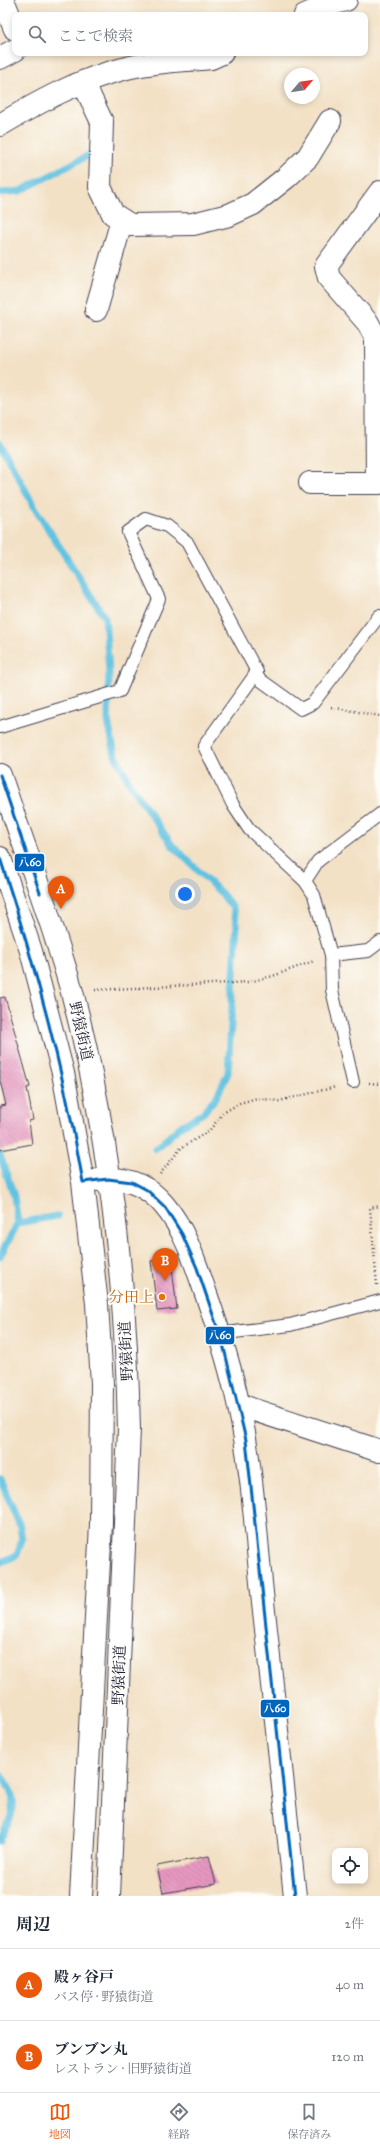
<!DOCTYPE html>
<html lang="ja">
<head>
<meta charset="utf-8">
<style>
	:root { --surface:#fff; --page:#f6f6f7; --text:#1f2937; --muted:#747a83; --line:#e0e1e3; --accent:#ea580c }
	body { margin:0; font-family:"IM FELL Great Primer","Noto Serif JP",serif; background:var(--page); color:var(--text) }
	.controls { position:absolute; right:12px; bottom:12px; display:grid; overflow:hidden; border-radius:8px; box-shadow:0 2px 6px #0003 }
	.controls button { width:36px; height:36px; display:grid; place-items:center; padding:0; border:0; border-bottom:1px solid var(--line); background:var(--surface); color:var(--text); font:20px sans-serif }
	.compass { position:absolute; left:284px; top:68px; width:36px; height:36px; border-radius:50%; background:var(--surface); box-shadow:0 2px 6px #0003; rotate:61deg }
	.you { position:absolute; left:185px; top:894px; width:14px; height:14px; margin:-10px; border:3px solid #fff; border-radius:50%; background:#1a73e8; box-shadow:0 0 0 6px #1a73e833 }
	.badge { display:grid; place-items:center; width:26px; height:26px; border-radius:50%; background:var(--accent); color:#fff; font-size:13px; font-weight:700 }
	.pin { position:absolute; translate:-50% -33px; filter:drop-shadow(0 1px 2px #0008) }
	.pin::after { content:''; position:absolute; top:21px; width:14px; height:12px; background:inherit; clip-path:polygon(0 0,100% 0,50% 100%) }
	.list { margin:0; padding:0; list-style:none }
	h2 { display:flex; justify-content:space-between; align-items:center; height:52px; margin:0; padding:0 16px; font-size:17px }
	h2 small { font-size:13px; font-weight:400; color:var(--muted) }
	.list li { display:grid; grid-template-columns:26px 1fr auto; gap:12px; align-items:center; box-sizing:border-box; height:72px; padding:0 16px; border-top:1px solid var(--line) }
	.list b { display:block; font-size:15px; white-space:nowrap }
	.list p { margin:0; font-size:13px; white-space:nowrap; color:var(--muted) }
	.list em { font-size:13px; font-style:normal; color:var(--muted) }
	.icon { flex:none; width:22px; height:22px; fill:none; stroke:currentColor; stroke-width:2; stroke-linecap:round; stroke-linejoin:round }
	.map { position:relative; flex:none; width:380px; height:1896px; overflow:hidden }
	.search { position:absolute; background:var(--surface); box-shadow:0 2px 6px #0003; left:12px; right:12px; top:12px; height:44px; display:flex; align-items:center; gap:10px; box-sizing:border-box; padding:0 14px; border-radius:8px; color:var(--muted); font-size:15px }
	.sheet { height:196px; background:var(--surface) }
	nav { display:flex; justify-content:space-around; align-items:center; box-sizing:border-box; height:56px; border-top:1px solid var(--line); background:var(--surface); font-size:11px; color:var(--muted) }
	nav a { display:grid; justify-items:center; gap:2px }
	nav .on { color:var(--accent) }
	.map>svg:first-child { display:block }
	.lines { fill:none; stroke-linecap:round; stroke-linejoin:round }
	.stream { stroke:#62c3e1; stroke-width:7 }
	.building { fill:url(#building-back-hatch) }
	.lane-casing { stroke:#413f50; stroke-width:14 }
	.street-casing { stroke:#413f50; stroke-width:24 }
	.secondary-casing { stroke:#413f50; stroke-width:24 }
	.path { stroke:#413f50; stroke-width:2.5; stroke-dasharray:1 3; stroke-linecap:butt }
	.lane { stroke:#fff; stroke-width:12 }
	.street { stroke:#fff; stroke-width:22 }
	.secondary { stroke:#fff; stroke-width:22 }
	.bus-1-casing { stroke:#fdfcf7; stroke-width:6 }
	.bus-1 { stroke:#0065bd; stroke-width:3 }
	.food-dot { fill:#e8710a; stroke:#fdfcf7; stroke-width:1.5 }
	.labels { text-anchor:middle; stroke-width:4; stroke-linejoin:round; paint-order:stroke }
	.street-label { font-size:15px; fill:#22223b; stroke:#fdfcf7 }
	.food-label { font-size:15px; fill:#c56008; stroke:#fdfcf7; text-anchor:end }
	.line-badge { stroke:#fdfcf7; stroke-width:1.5 }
	.badge-label { font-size:11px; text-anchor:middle; font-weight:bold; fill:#fff }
</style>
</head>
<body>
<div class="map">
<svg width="380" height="1896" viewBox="0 0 380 1896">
	<defs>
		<pattern id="building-back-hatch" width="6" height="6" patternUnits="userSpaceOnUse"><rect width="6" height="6" fill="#e798c1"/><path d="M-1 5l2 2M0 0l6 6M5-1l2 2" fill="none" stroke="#bb7c9e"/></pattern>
	</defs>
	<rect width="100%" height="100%" fill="#fdfcf7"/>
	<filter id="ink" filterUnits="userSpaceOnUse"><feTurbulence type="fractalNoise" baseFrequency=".025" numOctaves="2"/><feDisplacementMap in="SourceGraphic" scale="8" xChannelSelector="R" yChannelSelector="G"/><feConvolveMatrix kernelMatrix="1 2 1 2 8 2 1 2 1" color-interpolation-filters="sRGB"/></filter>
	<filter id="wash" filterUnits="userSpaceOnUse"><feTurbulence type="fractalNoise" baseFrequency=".012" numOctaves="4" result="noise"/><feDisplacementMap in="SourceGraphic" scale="16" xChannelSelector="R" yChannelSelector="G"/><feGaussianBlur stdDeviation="0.9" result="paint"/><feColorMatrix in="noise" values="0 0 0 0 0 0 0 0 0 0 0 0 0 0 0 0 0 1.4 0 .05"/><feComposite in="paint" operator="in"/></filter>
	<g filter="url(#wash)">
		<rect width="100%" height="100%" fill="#f3e1c6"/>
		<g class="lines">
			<g class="stream">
				<path d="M0 193 20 191 91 154"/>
				<path d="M0 443 36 510 105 618 109 671 108 721 115 755 132 787 172 845 222 894 233 908 237 925 228 1073 217 1096 203 1113 181 1126 155 1149"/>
				<path d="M0 1155 14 1196 18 1223"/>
				<path d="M0 1256 18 1223 58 1216"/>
				<path d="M0 1479 20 1526 22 1540 17 1555 0 1563"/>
				<path d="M0 1774C22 1803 13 1811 0 1841"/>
			</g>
		</g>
		<g id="blocks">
			<g class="building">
				<path d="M5 997 30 1087 27 1088 33 1120 29 1121 32 1144 0 1150V1106L6 1105 0 1081V998Z"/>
				<path d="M171 1259 177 1309 157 1311 151 1261Z"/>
				<path d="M209 1856 216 1884 163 1893 157 1866Z"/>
			</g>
		</g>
	</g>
	<g filter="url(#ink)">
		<use href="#blocks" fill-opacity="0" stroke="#413f50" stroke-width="1"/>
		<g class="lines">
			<defs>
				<g id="lane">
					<path d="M255 676 301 709 313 703 379 616"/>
					<path d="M0 727 120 691 159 599 128 532 146 519 167 526 187 542 257 672 204 746 233 805 249 829 305 881 314 895 331 955 332 990 353 1082"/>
					<path d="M305 881 318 861 380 814"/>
					<path d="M331 955 368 951 380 942"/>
					<path d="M219 1334 290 1325 380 1301"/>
				</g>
				<g id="street">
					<path d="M3 0 15 29"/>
					<path d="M305 15 331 4 346 0"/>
					<path d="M0 58 15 50"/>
					<path d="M83 82 102 122 100 187 113 214 130 225 193 224 229 215 253 204 287 177 308 157 330 121"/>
					<path d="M0 125C39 102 78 80 123 69 151 61 182 61 211 58L222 53"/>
					<path d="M96 310 122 220"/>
					<path d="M310 483H380"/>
					<path d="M377 483 376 338 368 323 329 278 326 266 380 192"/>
					<path d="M239 1405 380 1451"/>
				</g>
				<g id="secondary">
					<path d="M0 775C24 847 52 919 72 992 110 1136 126 1280 129 1429L109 1896"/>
					<path d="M0 858 31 951 63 1073 83 1182 97 1304 102 1383 101 1524 81 1896"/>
					<path d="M98 1180C125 1176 147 1185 164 1205 185 1229 196 1265 206 1294 219 1331 231 1369 239 1407 253 1471 256 1538 263 1602 274 1700 285 1798 295 1896"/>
				</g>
			</defs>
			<use href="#lane" class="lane-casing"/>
			<use href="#street" class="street-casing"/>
			<use href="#secondary" class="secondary-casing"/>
			<g class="path">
				<path d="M331 707 380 716"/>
				<path d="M95 990 249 982 273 976 314 961"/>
				<path d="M369 1083 380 1084"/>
				<path d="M160 1174 181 1148 209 1131 223 1113 240 1103 257 1098 279 1101 336 1087"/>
				<path d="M377 1285 370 1208 380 1206"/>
			</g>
			<use href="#lane" class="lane"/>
			<use href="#street" class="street"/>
			<use href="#secondary" class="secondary"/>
			<defs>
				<g id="bus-1">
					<path d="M0 775 40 893"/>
					<path d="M0 858C35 964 64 1072 83 1182L108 1179 132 1182 147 1190 165 1207 182 1234 197 1268 223 1344 246 1440 295 1896"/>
				</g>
			</defs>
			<use href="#bus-1" class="bus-1-casing"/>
			<use href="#bus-1" class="bus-1"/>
		</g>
	</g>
	<circle class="food-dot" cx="162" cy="1297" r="4"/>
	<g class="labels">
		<g class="street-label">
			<text transform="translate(81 1031) rotate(77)" y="5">野猿街道</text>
			<text transform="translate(126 1351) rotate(-93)" y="5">野猿街道</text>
			<text transform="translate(119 1675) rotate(-88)" y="5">野猿街道</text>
		</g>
		<g class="food-label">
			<text x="154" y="1302">分田上</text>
		</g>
	</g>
	<g class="line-badge">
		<rect x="14" y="853" width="31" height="19" rx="4" fill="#0065bd"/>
		<rect x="205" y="1326" width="30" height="19" rx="4" fill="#0065bd"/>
		<rect x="260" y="1699" width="30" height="19" rx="4" fill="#0065bd"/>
	</g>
	<g class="badge-label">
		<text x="30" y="866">八60</text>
		<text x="220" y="1339">八60</text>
		<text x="275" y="1712">八60</text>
	</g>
</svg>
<div class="controls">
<button><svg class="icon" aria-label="locate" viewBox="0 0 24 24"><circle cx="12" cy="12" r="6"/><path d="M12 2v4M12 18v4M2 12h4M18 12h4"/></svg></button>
</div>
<svg class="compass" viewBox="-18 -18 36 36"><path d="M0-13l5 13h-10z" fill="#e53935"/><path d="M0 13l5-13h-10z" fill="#747a83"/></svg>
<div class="you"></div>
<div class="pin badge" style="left:61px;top:909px">A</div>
<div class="pin badge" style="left:165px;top:1281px">B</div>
<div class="search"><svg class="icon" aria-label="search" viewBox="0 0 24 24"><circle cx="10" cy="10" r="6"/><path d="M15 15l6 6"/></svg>ここで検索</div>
</div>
<section class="sheet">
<h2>周辺<small>2件</small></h2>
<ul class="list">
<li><span class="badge">A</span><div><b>殿ヶ谷戸</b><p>バス停 · 野猿街道</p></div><em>40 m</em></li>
<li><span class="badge">B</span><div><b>ブンブン丸</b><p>レストラン · 旧野猿街道</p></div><em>120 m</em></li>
</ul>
</section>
<nav>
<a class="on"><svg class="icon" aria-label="map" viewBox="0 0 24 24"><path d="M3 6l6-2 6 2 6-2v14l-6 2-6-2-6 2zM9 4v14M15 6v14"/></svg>地図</a>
<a><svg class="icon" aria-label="directions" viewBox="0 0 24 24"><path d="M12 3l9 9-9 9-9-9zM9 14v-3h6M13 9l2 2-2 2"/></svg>経路</a>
<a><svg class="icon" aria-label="saved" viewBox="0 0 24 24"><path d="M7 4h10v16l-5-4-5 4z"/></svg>保存済み</a>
</nav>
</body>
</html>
